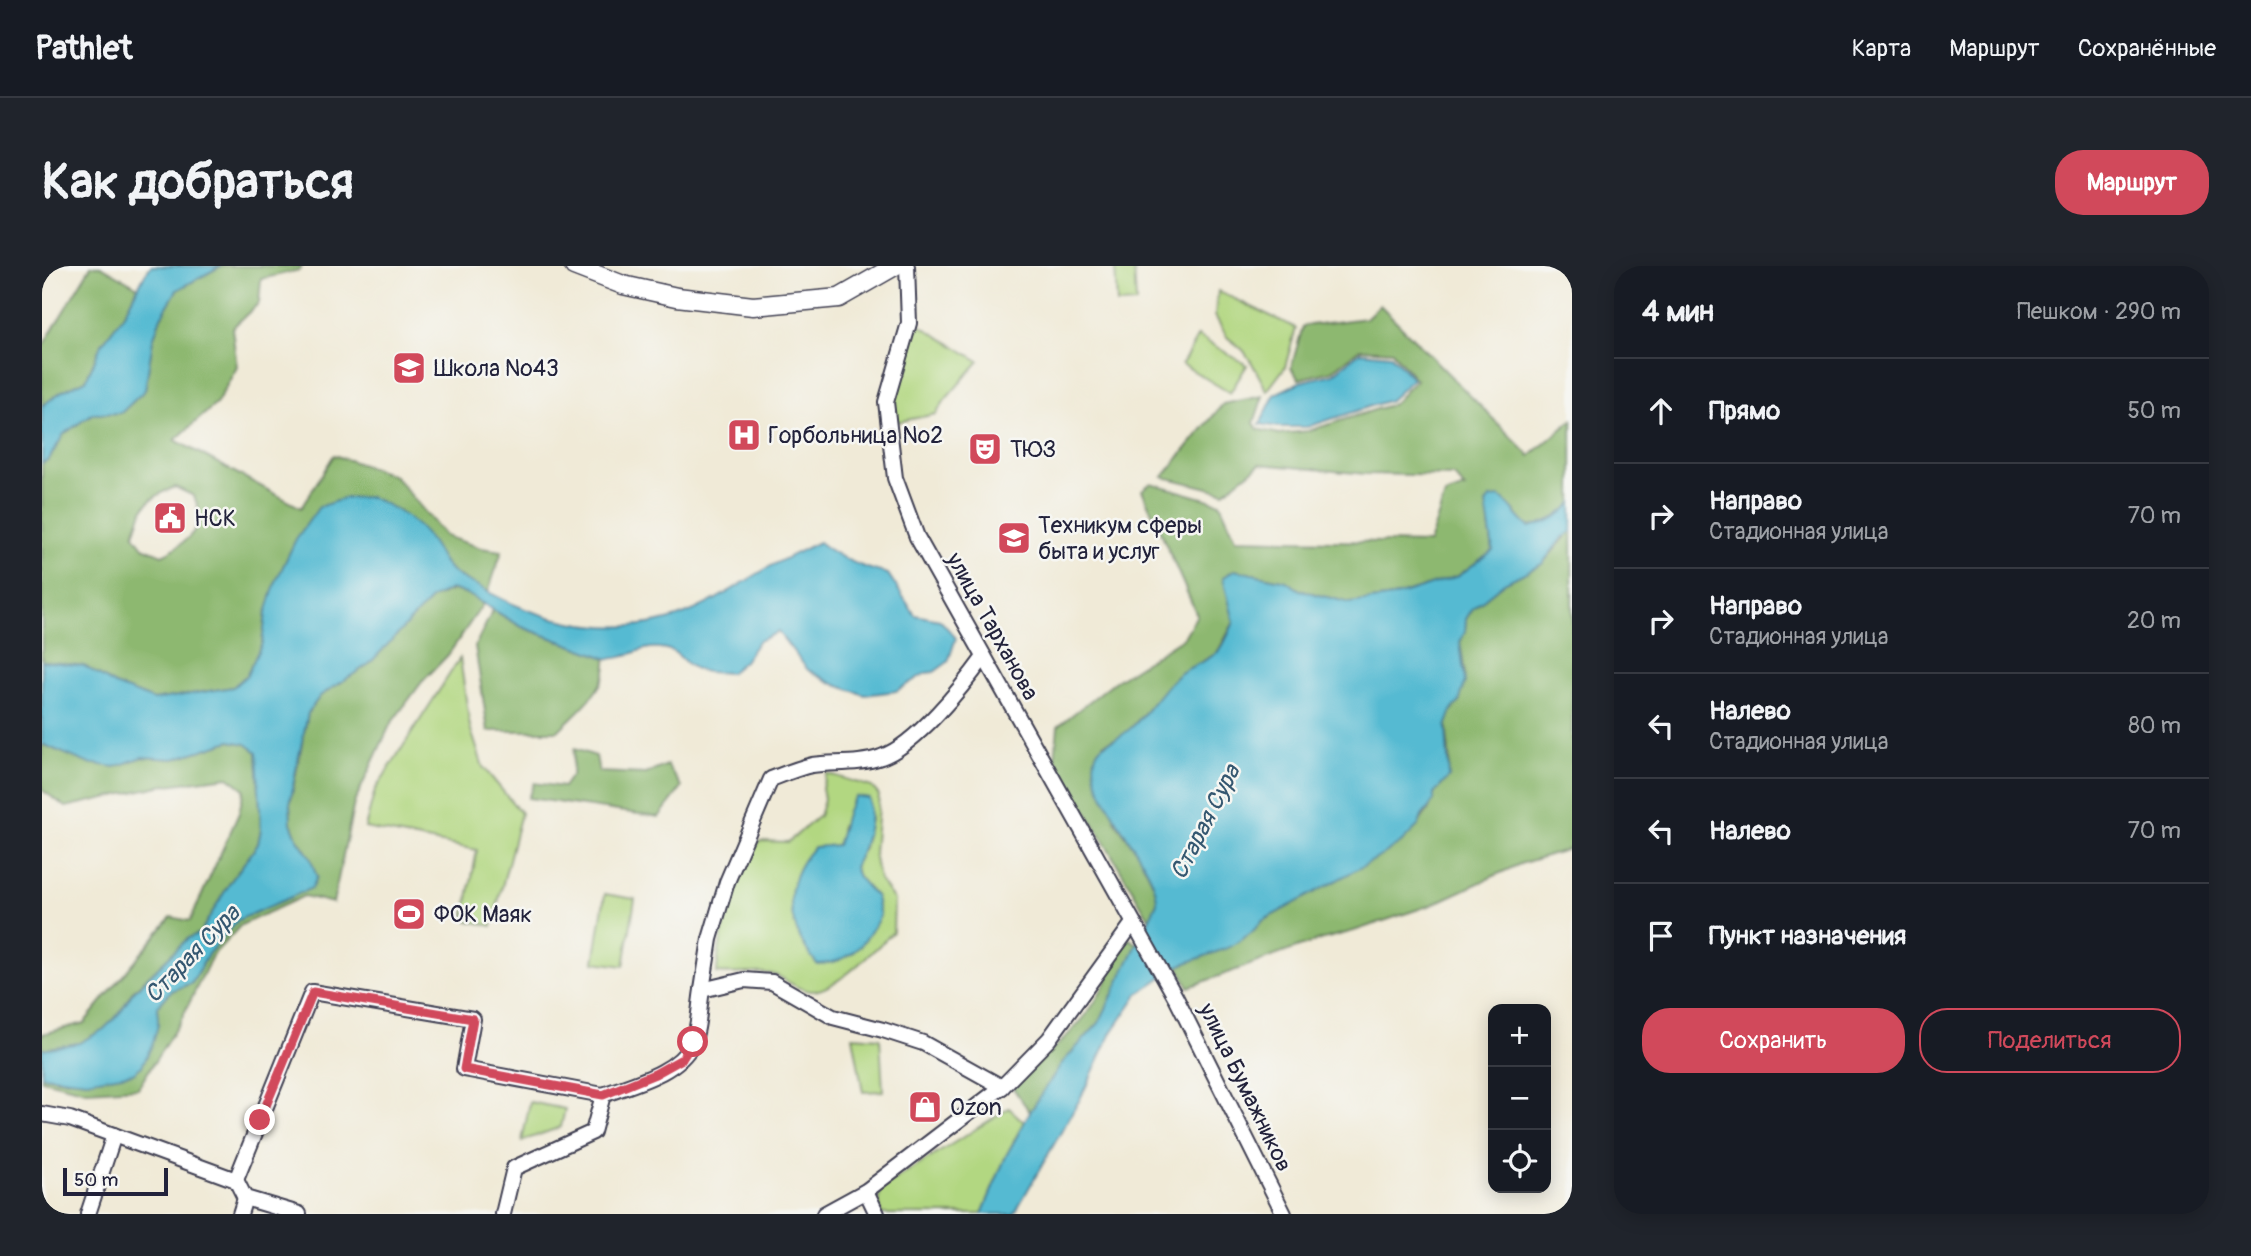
<!DOCTYPE html>
<html lang="ru">
<head>
<meta charset="utf-8">
<style>
	:root { --surface:#171b24; --page:#20242c; --text:#f1f3f6; --muted:#9ea1a6; --line:#363941; --accent:#d1495b }
	body { margin:0; font-family:Pangolin,sans-serif; background:var(--page); color:var(--text) }
	.controls { position:absolute; right:21px; bottom:21px; display:grid; overflow:hidden; border-radius:14px; box-shadow:0 4px 18px #0003 }
	.controls button { width:63px; height:63px; display:grid; place-items:center; padding:0; border:0; border-bottom:2px solid var(--line); background:var(--surface); color:var(--text); font:35px sans-serif }
	.scale { position:absolute; left:21px; bottom:18px; width:105px; box-sizing:border-box; padding-left:7px; border:4px solid #22223b; border-top:0; font-size:19px; line-height:24px; white-space:nowrap; color:#22223b; -webkit-text-stroke:5px #f6f6f2; paint-order:stroke }
	.stop { position:absolute; width:21px; height:21px; margin:-16px; border:5px solid #d1495b; border-radius:50%; background:#fff }
	.stop.end { background:#d1495b; border-color:#fff; box-shadow:0 2px 7px #0008 }
	.list { margin:0; padding:0; list-style:none }
	h2 { display:flex; justify-content:space-between; align-items:center; height:91px; margin:0; padding:0 28px; font-size:30px }
	h2 small { font-size:23px; font-weight:400; color:var(--muted) }
	.list li { display:grid; grid-template-columns:46px 1fr auto; gap:21px; align-items:center; box-sizing:border-box; height:105px; padding:0 28px; border-top:2px solid var(--line) }
	.list b { display:block; font-size:26px; white-space:nowrap }
	.list p { margin:0; font-size:23px; white-space:nowrap; color:var(--muted) }
	.list em { font-size:23px; font-style:normal; color:var(--muted) }
	.actions { display:flex; gap:14px; padding:21px 28px }
	.actions a { flex:1; padding:16px 0; border:2px solid var(--accent); border-radius:28px; text-align:center; font-size:24px; color:var(--accent) }
	.actions .main { background:var(--accent); color:#fff }
	.icon { flex:none; width:38px; height:38px; fill:none; stroke:currentColor; stroke-width:2; stroke-linecap:round; stroke-linejoin:round }
	.map { position:relative; flex:none; width:1530px; height:948px; overflow:hidden; border-radius:28px }
	header { display:flex; align-items:center; gap:42px; box-sizing:border-box; height:98px; padding:0 35px; background:var(--surface); border-bottom:2px solid var(--line) }
	header strong { font-size:33px }
	nav { display:flex; gap:38px; margin-inline-start:auto; font-size:24px }
	.intro { display:flex; align-items:center; justify-content:space-between; box-sizing:border-box; height:168px; padding:0 42px }
	h1 { margin:0; font-size:49px }
	.button { padding:18px 32px; border-radius:28px; background:var(--accent); color:#fff; font-size:24px; font-weight:700 }
	main { display:flex; gap:42px; padding:0 42px }
	aside { flex:1; background:var(--surface); border-radius:28px; box-shadow:0 4px 18px #0003 }
	.map>svg:first-child { display:block }
	.green { fill:#b2d781; stroke:#6a7c5e; stroke-width:2; fill-rule:evenodd }
	.forest { fill:#8db86f; stroke:#586d55; stroke-width:2; fill-rule:evenodd }
	.water { fill:#54bad2; stroke:#3b6e86; stroke-width:2 }
	.lines { fill:none; stroke-linecap:round; stroke-linejoin:round }
	.minor-casing { stroke:#414052; stroke-width:18 }
	.major-casing { stroke:#414052; stroke-width:21 }
	.minor { stroke:#fff; stroke-width:14 }
	.major { stroke:#fff; stroke-width:18 }
	.route { stroke:#d1495b; stroke-width:9 }
	.labels { text-anchor:middle; stroke-width:5; stroke-linejoin:round; paint-order:stroke }
	.poi-label { font-size:23px; fill:#22223b; stroke:#f6f6f2; text-anchor:start }
	.street-label { font-size:23px; fill:#22223b; stroke:#f6f6f2 }
	.water-label { font-size:24px; font-style:italic; fill:#345770; stroke:#f6f6f2 }
</style>
</head>
<body>
<header>
<strong>Pathlet</strong>
<nav><a>Карта</a><a>Маршрут</a><a>Сохранённые</a></nav>
</header>
<div class="intro"><h1>Как добраться</h1><a class="button">Маршрут</a></div>
<main>
<div class="map">
<svg width="1530" height="948" viewBox="0 0 1530 948">
	<rect width="100%" height="100%" fill="#f6f6f2"/>
	<filter id="ink" filterUnits="userSpaceOnUse"><feTurbulence type="fractalNoise" baseFrequency=".0143" numOctaves="2"/><feDisplacementMap in="SourceGraphic" scale="14" xChannelSelector="R" yChannelSelector="G"/><feConvolveMatrix kernelMatrix="1 2 1 2 8 2 1 2 1" color-interpolation-filters="sRGB"/></filter>
	<filter id="wash" filterUnits="userSpaceOnUse"><feTurbulence type="fractalNoise" baseFrequency=".00686" numOctaves="4" result="noise"/><feDisplacementMap in="SourceGraphic" scale="28" xChannelSelector="R" yChannelSelector="G"/><feGaussianBlur stdDeviation="1.57" result="paint"/><feColorMatrix in="noise" values="0 0 0 0 0 0 0 0 0 0 0 0 0 0 0 0 0 1.4 0 .05"/><feComposite in="paint" operator="in"/></filter>
	<g filter="url(#wash)">
		<rect width="100%" height="100%" fill="#f0ead7"/>
		<g class="green">
			<path d="M1073 0H1092L1094 37 1075 38Z"/>
			<path d="M1176 25 1254 62 1243 101 1225 125 1210 97 1201 84 1185 71 1173 50Z"/>
			<path d="M878 59 937 95 903 134 894 148 850 157 849 135 858 120 863 84Z"/>
			<path d="M1156 70 1205 99 1188 127 1140 98Z"/>
			<path d="M418 392 428 461 441 501 479 547 450 660 422 654 435 584 323 562 333 524Z"/>
			<path d="M784 507 830 521 837 529 832 587 837 613 852 634 851 666C833 683 793 726 768 725 752 724 739 707 724 707 707 706 692 709 675 707 676 670 696 604 718 575L746 576 777 550 782 534 780 522ZM829 550 822 582 812 600 816 611 834 631 785 580 795 579 799 570V559Z"/>
			<path d="M563 628 593 633 582 700 552 696Z"/>
			<path d="M811 770 838 772 841 825 821 826Z"/>
			<path d="M488 836 523 843 519 861 480 875Z"/>
			<path d="M967 842 982 856 964 890 940 948H839L837 932 839 923Z"/>
		</g>
		<g class="forest">
			<path d="M49 0H59L96 21 81 50 59 79 44 114 20 125 0 140V81Z"/>
			<path d="M179 0H260L258 4 219 13 217 37 190 62 195 101 175 137 133 174 259 242 292 189 353 210 403 270 439 282 460 285 446 326 413 308 396 291 389 275 356 244 224 347 220 377 205 409 191 421 112 434 73 419 42 400 0 395V197L7 193 22 168 50 148 79 147 103 124 111 74 119 51 135 24ZM133 221 152 230C154 236 157 242 157 247 159 267 135 282 120 289L101 281 92 269C100 240 104 232 133 221Z"/>
			<path d="M1338 39 1488 190 1530 154V237C1518 251 1505 257 1487 261L1478 254 1473 245 1447 258 1451 284 1416 310 1351 331 1308 337 1258 324 1244 315 1192 304 1182 311 1192 356 1175 387 1136 409 1083 469 1061 478 1073 555 1096 587 1115 625V637L1108 654 1013 492 1016 460 1072 416 1142 371 1155 349 1100 224 1109 217 1178 237 1194 273 1387 277 1403 229 1423 222 1412 210 1324 208 1218 198 1182 226 1121 211 1181 138 1221 130 1212 157 1216 163 1237 168 1266 165 1351 138 1374 114 1350 85 1318 83 1290 105 1257 113 1249 102 1261 60 1324 52Z"/>
			<path d="M1528 266H1530V582L1478 598 1389 639 1312 665 1274 675 1147 721 1136 700 1209 667 1220 655 1359 577C1368 567 1380 554 1387 543 1389 538 1389 531 1393 527 1399 519 1406 511 1407 499 1410 477 1395 453 1417 437L1423 408 1418 376 1423 366 1424 353 1431 342 1462 317 1500 298Z"/>
			<path d="M411 324 425 328 441 338 406 389 380 416 348 459 312 537 291 637 262 630 199 659 170 690 140 752 96 822 44 825 0 814V810L21 814 91 807 116 759V740L129 725 150 717 166 688 196 654 211 647 268 591 255 572 249 557 248 538 266 447 278 430 327 398 390 332Z"/>
			<path d="M451 344 480 361 564 392C567 423 535 445 516 465H446L433 380Z"/>
			<path d="M188 475 204 478 215 486 219 563 216 578 189 615 158 667 146 672 91 725 77 748 62 763 37 777 0 783V768L42 757 129 651 148 655 197 547 202 523 186 511 117 520 24 541 0 524V478L16 485 73 501 100 491 132 493Z"/>
			<path d="M532 483 554 490 557 506 604 508 625 499 640 521 617 551 486 532 492 517 521 521 530 508Z"/>
			<path d="M1086 672 1096 678 1057 757 1020 797 988 846 971 822C993 796 1023 776 1044 749 1060 729 1074 695 1086 672Z"/>
		</g>
		<g class="water">
			<path d="M109 0H179L135 24 119 51 111 74 103 124 79 147 50 148 22 168 7 193 0 197V140L20 125 44 114 59 79 81 50 103 8Z"/>
			<path d="M1318 86 1349 89 1371 113 1348 134 1265 161H1236L1218 158 1233 128 1258 116 1291 108Z"/>
			<path d="M328 231C351 241 372 252 388 274 397 286 399 297 412 307 419 313 428 316 436 320 491 353 562 371 625 354 661 345 697 318 729 300 745 291 761 284 777 276 798 293 821 302 846 308L873 349 898 354 914 372 906 396 892 406 884 407 854 425 823 429 794 419 766 404 736 366 716 375 702 395 688 407C676 406 660 408 650 401 637 394 639 384 617 382 597 380 583 395 564 392L480 361 425 328 409 323 390 332 327 398 278 430 266 447 253 509 248 538 249 557 255 572 268 591 275 611 270 622 196 654 166 688 150 717 129 725 116 740V759L111 777 100 800 91 807 45 815 0 810V783L37 777 62 763 77 748 91 726 146 672 158 667 189 615 216 578 219 563 215 486 204 478 188 475 132 493 100 491 73 501 45 497 0 478V395L42 400 73 419 112 434 191 421 205 409 220 377 224 347 234 315 254 273 277 241 303 232Z"/>
			<path d="M1458 231C1470 240 1475 252 1487 261 1505 257 1518 251 1530 237V266L1520 272 1500 298 1462 317 1431 342 1424 353 1423 366 1418 376 1423 416 1417 437 1411 442 1404 461 1407 511 1392 528V535L1380 550 1377 559 1359 577 1334 593 1220 655 1209 667 1188 681 1136 700 1096 728 1069 768 1038 833 972 948H940L964 890 988 846 1020 797 1057 757 1115 637C1115 620 1105 603 1096 588 1084 566 1025 493 1067 476 1100 462 1110 431 1136 409 1147 400 1162 397 1173 388 1182 382 1187 366 1192 356L1181 312 1192 304 1244 315 1258 324 1308 337 1351 331 1416 310 1451 284 1444 238 1448 232Z"/>
			<path d="M813 530 827 532C830 558 824 578 812 601L816 611 834 631 838 650C822 679 810 697 775 698 745 661 737 618 772 581L795 579C802 562 801 546 813 530Z"/>
		</g>
	</g>
	<g filter="url(#ink)">
		<g class="lines">
			<defs>
				<g id="minor">
					<path d="M865 0 867 57 844 136 853 212 875 271 1134 732 1242 948"/>
					<path d="M660 724 668 673 685 616 729 513C742 508 756 502 770 499 792 496 817 499 839 491 873 480 921 420 942 391"/>
					<path d="M0 848 28 853 194 914 203 932 257 948"/>
					<path d="M194 914 270 726 431 753 422 803 561 829"/>
					<path d="M824 925 835 948"/>
					<path d="M46 948 72 869"/>
					<path d="M198 948 203 932"/>
					<path d="M461 948 472 902 551 866 561 829C589 818 635 808 650 778 657 764 657 741 660 724L702 714 730 716 791 751 841 764 881 777 960 821"/>
					<path d="M782 948 824 925 960 821 1007 773 1091 657"/>
				</g>
				<path id="major" d="M532 0 581 19 635 31 711 40 797 32 853 0"/>
			</defs>
			<use href="#minor" class="minor-casing"/>
			<use href="#major" class="major-casing"/>
			<use href="#minor" class="minor"/>
			<use href="#major" class="major"/>
		</g>
	</g>
	<g class="lines" filter="url(#ink)">
		<path class="route" d="M218 854 271 726 431 753 422 803 561 829 613 808 640 793 651 776"/>
	</g>
	<defs>
		<symbol id="school-square" viewBox="-11 -11 22 22"><rect x="-9" y="-9" width="18" height="18" rx="4" fill="#d1495b" stroke="#f6f6f2"/><path d="M0-5L7-2L0 1L-7-2ZM-4 1L0 2.5L4 1V4Q0 6-4 4Z" fill="#fff"/></symbol>
		<symbol id="hospital-square" viewBox="-11 -11 22 22"><rect x="-9" y="-9" width="18" height="18" rx="4" fill="#d1495b" stroke="#f6f6f2"/><path d="M-5-5h3v3.5h4V-5h3V5h-3V1.5h-4V5h-3Z" fill="#fff"/></symbol>
		<symbol id="theatre-square" viewBox="-11 -11 22 22"><rect x="-9" y="-9" width="18" height="18" rx="4" fill="#d1495b" stroke="#f6f6f2"/><path d="M-5-5.5Q0-4 5-5.5V0Q5 5 0 6Q-5 5-5 0ZM-3.3-2.5H-1v1.5H-3.3ZM1-2.5H3.3v1.5H1ZM-2.8 1Q0 5.5 2.8 1Z" fill="#fff"/></symbol>
		<symbol id="civic-square" viewBox="-11 -11 22 22"><rect x="-9" y="-9" width="18" height="18" rx="4" fill="#d1495b" stroke="#f6f6f2"/><path d="M-.6-6.5H3V-4.5H.6V-3L4-1V1h2V6H-6V1h2V-1L-.6-3ZM-1.2 2.5V6h2.4V2.5Z" fill="#fff"/></symbol>
		<symbol id="university-square" viewBox="-11 -11 22 22"><rect x="-9" y="-9" width="18" height="18" rx="4" fill="#d1495b" stroke="#f6f6f2"/><path d="M0-5L7-2L0 1L-7-2ZM-4 1L0 2.5L4 1V4Q0 6-4 4Z" fill="#fff"/></symbol>
		<symbol id="stadium-square" viewBox="-11 -11 22 22"><rect x="-9" y="-9" width="18" height="18" rx="4" fill="#d1495b" stroke="#f6f6f2"/><path d="M0-5a6.5 5 0 1 0 0 10a6.5 5 0 1 0 0-10ZM-3.5-1.8h7v3.6h-7Z" fill="#fff"/></symbol>
		<symbol id="shop-square" viewBox="-11 -11 22 22"><rect x="-9" y="-9" width="18" height="18" rx="4" fill="#d1495b" stroke="#f6f6f2"/><path d="M-5-2.5h2.3a2.7 3.5 0 0 1 5.4 0H5L5.5 6h-11ZM-1.5-2.5h3a1.5 2.3 0 0 0-3 0Z" fill="#fff"/></symbol>
	</defs>
	<g fill-rule="evenodd">
		<use href="#school-square" x="348" y="83" width="38" height="38"/>
		<use href="#hospital-square" x="683" y="150" width="38" height="38"/>
		<use href="#theatre-square" x="924" y="164" width="38" height="38"/>
		<use href="#civic-square" x="109" y="233" width="38" height="38"/>
		<use href="#university-square" x="953" y="253" width="38" height="38"/>
		<use href="#stadium-square" x="348" y="629" width="38" height="38"/>
		<use href="#shop-square" x="864" y="822" width="38" height="38"/>
	</g>
	<g class="labels">
		<g class="poi-label">
			<text x="392" y="110">Школа №43</text>
			<text x="726" y="177">Горбольница №2</text>
			<text x="968" y="191">ТЮЗ</text>
			<text x="152" y="260">НСК</text>
			<text x="996" y="267">Техникум сферы<tspan x="996" dy="26">быта и услуг</tspan></text>
			<text x="392" y="656">ФОК Маяк</text>
			<text x="908" y="849">Ozon</text>
		</g>
		<g class="street-label">
			<text transform="translate(951 360) rotate(61)" y="8">улица Тарханова</text>
			<text transform="translate(1204 821) rotate(64)" y="8">улица Бумажников</text>
		</g>
		<g class="water-label">
			<text transform="translate(1163 556) rotate(-63)" y="8">Старая Сура</text>
			<text transform="translate(150 688) rotate(-46)" y="8">Старая Сура</text>
		</g>
	</g>
</svg>
<div class="controls">
<button>+</button>
<button>−</button>
<button><svg class="icon" aria-label="locate" viewBox="0 0 24 24"><circle cx="12" cy="12" r="6"/><path d="M12 2v4M12 18v4M2 12h4M18 12h4"/></svg></button>
</div>
<div class="scale">50 m</div>
<div class="stop" style="left:651px;top:776px"></div>
<div class="stop end" style="left:218px;top:854px"></div>
</div>
<aside>
<h2>4 мин<small>Пешком · 290 m</small></h2>
<ul class="list">
<li><svg class="icon" aria-label="ahead" viewBox="0 0 24 24"><path d="M12 20V5M6 11l6-6 6 6"/></svg><div><b>Прямо</b></div><em>50 m</em></li>
<li><svg class="icon" aria-label="right" viewBox="0 0 24 24"><path d="M7 20v-9h11M14 6l5 5-5 5"/></svg><div><b>Направо</b><p>Стадионная улица</p></div><em>70 m</em></li>
<li><svg class="icon" aria-label="right" viewBox="0 0 24 24"><path d="M7 20v-9h11M14 6l5 5-5 5"/></svg><div><b>Направо</b><p>Стадионная улица</p></div><em>20 m</em></li>
<li><svg class="icon" aria-label="left" viewBox="0 0 24 24"><path d="M17 20v-9H6M10 6l-5 5 5 5"/></svg><div><b>Налево</b><p>Стадионная улица</p></div><em>80 m</em></li>
<li><svg class="icon" aria-label="left" viewBox="0 0 24 24"><path d="M17 20v-9H6M10 6l-5 5 5 5"/></svg><div><b>Налево</b></div><em>70 m</em></li>
<li><svg class="icon" aria-label="arrive" viewBox="0 0 24 24"><path d="M6 21V4h12l-3 4 3 4H6"/></svg><div><b>Пункт назначения</b></div></li>
</ul>
<div class="actions"><a class="main">Сохранить</a><a>Поделиться</a></div>
</aside>
</main>
</body>
</html>
